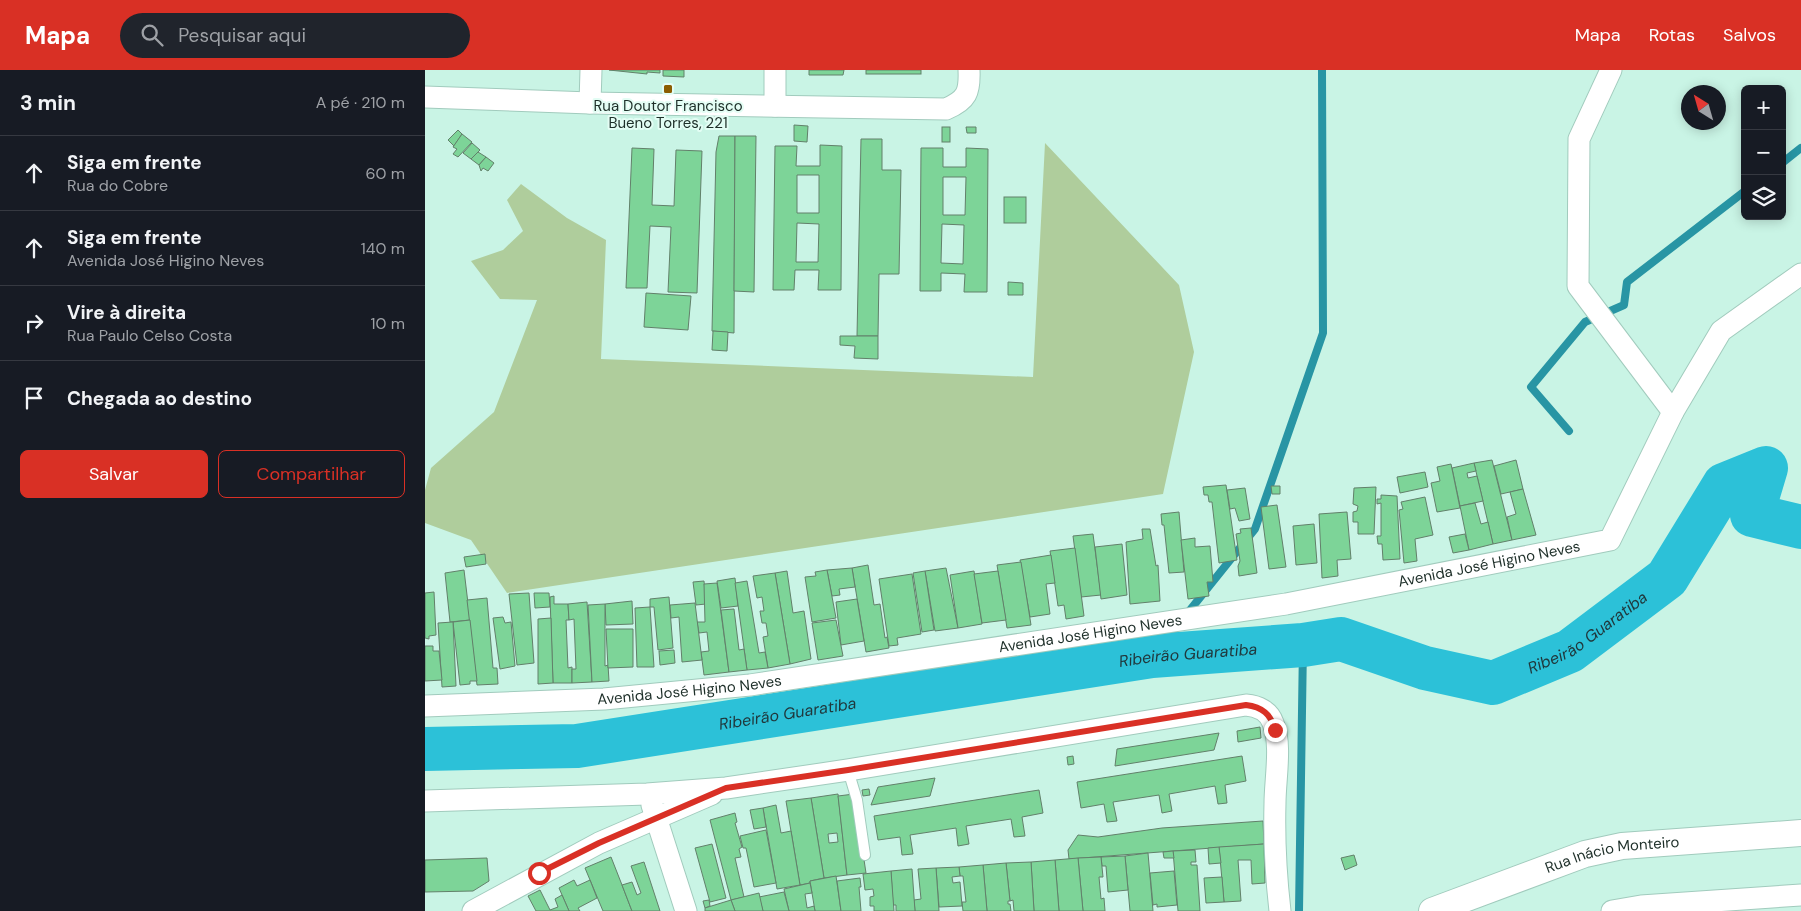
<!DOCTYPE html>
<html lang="pt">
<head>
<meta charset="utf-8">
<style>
	:root { --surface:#171b24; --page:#20242c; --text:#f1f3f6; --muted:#9ea1a6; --line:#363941; --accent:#d93025 }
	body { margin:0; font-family:"DM Sans",sans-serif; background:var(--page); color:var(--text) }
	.controls { position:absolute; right:15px; top:15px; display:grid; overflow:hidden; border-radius:8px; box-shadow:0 2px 12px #0003 }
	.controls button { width:45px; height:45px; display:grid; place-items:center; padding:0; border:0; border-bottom:1px solid var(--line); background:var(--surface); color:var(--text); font:25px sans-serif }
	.compass { position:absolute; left:1256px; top:15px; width:45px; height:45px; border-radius:50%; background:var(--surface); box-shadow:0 2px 12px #0003; rotate:323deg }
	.stop { position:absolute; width:15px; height:15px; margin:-11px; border:4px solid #d93025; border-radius:50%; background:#fff }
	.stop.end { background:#d93025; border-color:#fff; box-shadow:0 1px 5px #0008 }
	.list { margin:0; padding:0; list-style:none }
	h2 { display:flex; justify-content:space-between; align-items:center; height:65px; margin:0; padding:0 20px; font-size:21px }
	h2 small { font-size:16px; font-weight:400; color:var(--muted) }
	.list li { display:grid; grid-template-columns:32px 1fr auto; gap:15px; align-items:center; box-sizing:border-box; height:75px; padding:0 20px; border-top:1px solid var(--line) }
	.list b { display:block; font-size:19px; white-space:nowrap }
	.list p { margin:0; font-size:16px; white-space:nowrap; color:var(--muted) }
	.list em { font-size:16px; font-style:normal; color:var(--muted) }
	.actions { display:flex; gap:10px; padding:15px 20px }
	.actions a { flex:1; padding:11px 0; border:1px solid var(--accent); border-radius:8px; text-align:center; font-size:18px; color:var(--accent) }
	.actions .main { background:var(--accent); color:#fff }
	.icon { flex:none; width:28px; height:28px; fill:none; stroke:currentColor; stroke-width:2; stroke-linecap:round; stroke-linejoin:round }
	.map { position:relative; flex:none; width:1376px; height:841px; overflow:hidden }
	header { display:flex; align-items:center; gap:30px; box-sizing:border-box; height:70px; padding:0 25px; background:var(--accent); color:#fff }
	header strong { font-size:24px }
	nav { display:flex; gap:28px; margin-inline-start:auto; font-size:18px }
	.search { width:350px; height:45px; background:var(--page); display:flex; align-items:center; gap:12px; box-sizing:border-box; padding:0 18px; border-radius:28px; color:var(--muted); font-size:19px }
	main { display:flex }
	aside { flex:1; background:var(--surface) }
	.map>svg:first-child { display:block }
	.green { fill:#afcd9c }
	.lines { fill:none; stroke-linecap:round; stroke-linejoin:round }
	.stream { stroke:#2895a4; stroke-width:8 }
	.river { stroke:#2cc1d8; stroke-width:44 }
	.building { fill:#7dd498; stroke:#62806a; fill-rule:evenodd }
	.service-casing { stroke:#a1cbbd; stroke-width:12 }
	.minor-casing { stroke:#a1cbbd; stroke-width:23 }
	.tertiary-casing { stroke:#a1cbbd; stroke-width:28 }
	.service { stroke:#fff; stroke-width:10 }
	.minor { stroke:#fff; stroke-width:21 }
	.tertiary { stroke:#fff; stroke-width:26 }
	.route { stroke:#d93025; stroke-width:6 }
	.poi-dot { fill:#8b5d01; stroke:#e3fdf4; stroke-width:2 }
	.labels { text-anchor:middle; stroke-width:4; stroke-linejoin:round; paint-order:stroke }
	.poi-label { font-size:15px; fill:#1e2f29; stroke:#e3fdf4 }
	.street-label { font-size:15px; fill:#1e2f29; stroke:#e3fdf4 }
	.water-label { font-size:16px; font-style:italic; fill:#20383c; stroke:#e3fdf4 }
</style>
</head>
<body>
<header>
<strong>Mapa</strong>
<div class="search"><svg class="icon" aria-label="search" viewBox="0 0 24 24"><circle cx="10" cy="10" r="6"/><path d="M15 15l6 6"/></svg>Pesquisar aqui</div>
<nav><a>Mapa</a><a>Rotas</a><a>Salvos</a></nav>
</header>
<main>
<aside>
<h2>3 min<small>A pé · 210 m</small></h2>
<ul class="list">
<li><svg class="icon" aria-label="ahead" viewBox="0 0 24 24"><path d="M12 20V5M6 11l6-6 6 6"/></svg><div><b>Siga em frente</b><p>Rua do Cobre</p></div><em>60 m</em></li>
<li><svg class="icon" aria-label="ahead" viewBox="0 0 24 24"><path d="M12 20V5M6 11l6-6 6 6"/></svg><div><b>Siga em frente</b><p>Avenida José Higino Neves</p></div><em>140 m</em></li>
<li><svg class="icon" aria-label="right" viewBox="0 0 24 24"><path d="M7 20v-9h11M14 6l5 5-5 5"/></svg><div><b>Vire à direita</b><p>Rua Paulo Celso Costa</p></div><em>10 m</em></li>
<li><svg class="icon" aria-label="arrive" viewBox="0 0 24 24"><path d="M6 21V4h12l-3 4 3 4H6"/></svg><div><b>Chegada ao destino</b></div></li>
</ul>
<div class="actions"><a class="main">Salvar</a><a>Compartilhar</a></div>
</aside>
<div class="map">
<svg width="1376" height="841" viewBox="0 0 1376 841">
	<rect width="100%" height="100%" fill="#c9f4e5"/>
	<path class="green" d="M620 73 754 215 769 282 738 424 82 523 46 470 0 453V420L6 398 69 342 112 230 75 229 46 191 78 180 98 161 82 130 96 114 142 148 181 170 176 289 608 307Z"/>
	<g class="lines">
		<g class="stream">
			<path d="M1357 93 1376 78"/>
			<path d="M1144 361 1106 317 1160 252 1199 235 1202 212 1320 121"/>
			<path d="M761 545 830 459 898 263 897 0"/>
			<path d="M727 586 754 554"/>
			<path d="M874 841 878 575"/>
		</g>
		<path class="river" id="s1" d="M0 679 152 676 727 586 878 575 916 569 1000 598 1068 613 1145 581 1242 508 1299 415 1341 398 1327 445 1376 457"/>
	</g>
	<g class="building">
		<path d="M184 0H235V3L222 2V4Z"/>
		<path d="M238 0H259V7L238 6Z"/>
		<path d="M384 0H419L418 5H384Z"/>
		<rect x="441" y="0" width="55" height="4"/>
		<path d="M369 55 383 56 382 72 369 71Z"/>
		<rect x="517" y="57" width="8" height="15"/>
		<path d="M541 57H551V63H542Z"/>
		<path d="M33 60 37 64 29 76 23 70Z"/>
		<path d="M37 64 47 72 33 87 28 84 32 79 28 77Z"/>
		<path d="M294 66H310L309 263 287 261 291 82Z"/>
		<path d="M310 66H331L329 222 309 221Z"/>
		<path d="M436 69H457V100H476L474 204H454L453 266H432Z"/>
		<path d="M47 73 55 80 46 89 38 83Z"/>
		<path d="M395 75 417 76 416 220H393L394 200H370L369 220H348L350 76H372L371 96H395ZM372 105H394V143H372ZM372 153 394 154 393 192H371Z"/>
		<path d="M207 78 229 79 227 135 249 136 251 80 277 81 272 223 243 222 246 157 225 156 222 218H201Z"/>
		<path d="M496 78H518V97H541V78L563 79 562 222H539L540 204 516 203V221H495ZM518 107H541L540 145H518ZM517 154 539 155 538 194 516 193Z"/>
		<path d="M53 82 61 87 54 95 46 89Z"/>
		<path d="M61 87 69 93 63 101 58 98 56 101 54 95Z"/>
		<rect x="579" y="127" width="22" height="26"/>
		<path d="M583 212 598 213V225H583Z"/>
		<path d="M221 223 266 226 263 260 219 257Z"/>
		<path d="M288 261 303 262 302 281 287 280Z"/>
		<path d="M415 266H453V289L429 288 430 276 415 275Z"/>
		<path d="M1067 390 1087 470 1068 474 1049 393Z"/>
		<path d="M1091 390 1098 419 1076 424 1069 396Z"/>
		<path d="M1049 393 1051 401 1042 403 1043 408 1052 406 1058 431 1035 436 1027 398Z"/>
		<path d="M1026 394 1035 438 1012 442 1006 413 1015 411 1012 397Z"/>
		<path d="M1000 402 1003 417 975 423 972 407Z"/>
		<path d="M801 415 812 490 794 493 787 432H784L783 425H779L778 417Z"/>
		<path d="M846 416H855V424H847Z"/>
		<path d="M951 417 949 464H933V452H928V442L932 441 933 436 928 434 929 418Z"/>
		<path d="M820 418 825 449 814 451 810 438 805 439 802 420Z"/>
		<path d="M1098 419 1111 465 1087 470 1082 447 1091 444 1085 422Z"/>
		<path d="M956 425 972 426 975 489 958 490 957 474H953L952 466H956V433L952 434V429H956Z"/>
		<path d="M1000 427 1008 465 990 469 992 491 979 493 974 440 978 439 976 432Z"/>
		<path d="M1050 433 1056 454 1063 452 1068 474 1044 480 1035 436Z"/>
		<path d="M852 435 861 497 844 499 836 437Z"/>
		<path d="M754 442 759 502 744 503 739 455H737L736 444Z"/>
		<path d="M922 442 926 489 912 490 913 506 897 508 894 444Z"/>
		<path d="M889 454 892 493 871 495 868 456Z"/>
		<path d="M826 458 832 503 814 506 813 496 815 491 811 464 816 463 815 459Z"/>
		<path d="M717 459H725L731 496 733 495 735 531 705 534 701 472 718 469Z"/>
		<path d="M668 464 676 525 656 527 648 466Z"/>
		<path d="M1040 464 1044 480 1028 483 1024 467Z"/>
		<path d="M770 468V477L785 476 788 512H782L784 526 763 529 756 470Z"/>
		<path d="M697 474 702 525 676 529 670 477Z"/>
		<path d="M650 478 659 546 641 549 639 535 633 536 625 481Z"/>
		<path d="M60 484 61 494 41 497 39 487Z"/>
		<path d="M626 485 630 513 621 514 625 544 605 547 595 490Z"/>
		<path d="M596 492 606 555 582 558 572 495Z"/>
		<path d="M443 495 449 535 455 534 460 568 462 567 464 578 441 582 427 498Z"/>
		<path d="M427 498 430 517 414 519 415 525 407 526 402 500Z"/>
		<path d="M521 498 533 558 510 561 500 501Z"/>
		<path d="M39 500 45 550 25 552 20 503Z"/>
		<path d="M402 500 411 548 387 552 380 507 391 506 390 502Z"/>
		<path d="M362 501 368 543 379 541 386 589 365 594 350 503Z"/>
		<path d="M500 501 509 560 497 562 488 503Z"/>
		<path d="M549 501 557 554 533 558 525 505Z"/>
		<path d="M573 501 581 550 557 553 549 504Z"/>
		<path d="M350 503 365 594 343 598 338 567 343 566 341 553H337L335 541H339L337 527 332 528 328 506Z"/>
		<path d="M487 504 496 564 472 568 473 575 464 576 454 509Z"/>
		<path d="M310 508 313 536 296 538 292 511Z"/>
		<path d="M279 511 281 534 271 535 268 512Z"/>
		<path d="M322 511 334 583 340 582 343 598 322 600 310 513Z"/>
		<path d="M292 513 304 602 279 605 276 582 284 581 282 562 274 563 272 552H280L279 514Z"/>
		<path d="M9 522 11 565 4 566V569L0 568V523Z"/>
		<path d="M104 523 109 593 92 595 84 524Z"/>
		<path d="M109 523H124L125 537 110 538Z"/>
		<path d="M129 526V534H143L144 550H141L143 598 147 597V613H128L125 527Z"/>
		<path d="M244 527 248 578 233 580 229 537H225V529Z"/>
		<path d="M62 528 68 598H72L73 614 52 615 42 530Z"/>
		<path d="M432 529 439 571 416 575 411 532Z"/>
		<path d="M207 531 208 554 181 555 180 534Z"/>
		<path d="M162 532 167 612 147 613V599H151L149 549 144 550 143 534Z"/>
		<path d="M270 533 277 590 257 592 254 547 246 548 245 535Z"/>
		<path d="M180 534V596L183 595 184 611 167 612 163 535Z"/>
		<path d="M225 537 229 597H212L210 538Z"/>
		<path d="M309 539 314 580 319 579 322 600 304 602 296 540Z"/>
		<path d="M78 547 80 553 86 552 90 596 75 599 68 548Z"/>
		<path d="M126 548 128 613 113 614V549Z"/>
		<path d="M45 550 52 611H45V614L35 615 28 552Z"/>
		<path d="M411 550 418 586 393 590 387 553Z"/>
		<path d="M28 552 31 616 17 617 13 553Z"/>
		<path d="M181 559H208V597L183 598Z"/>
		<path d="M0 576H8V581H14L17 610 0 611Z"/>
		<path d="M249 580 250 593 235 595 234 581Z"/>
		<path d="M835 657 836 668 813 672 812 661Z"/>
		<path d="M794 663 789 680 690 696 692 679Z"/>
		<path d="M648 686 649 694 643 695 642 687Z"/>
		<path d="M817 686 821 711 800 715 802 733 793 734 790 716 744 724 747 741 737 743 734 725 688 732 692 751 682 752 679 734 656 738 652 712Z"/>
		<path d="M510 708 505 726 446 735 453 717Z"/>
		<path d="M444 719 445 725 438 726 437 720Z"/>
		<path d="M614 720 618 743 597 747 600 766 589 767 586 749 541 756 544 774 533 776 531 758 485 765 488 784 477 785 475 767 453 770 449 746Z"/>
		<path d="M413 724 422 805 399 808 386 728ZM412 763 413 772 404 773 403 764Z"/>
		<path d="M429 724 441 803 422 805 413 726Z"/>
		<path d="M386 728 399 808 385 811V813L375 815 361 731Z"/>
		<path d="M351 735 356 763 366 761 375 815 352 819 338 738Z"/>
		<path d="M338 738 341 757 329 759 325 740Z"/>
		<path d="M310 743 312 752 310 753 317 777 314 779 316 787 310 788 319 827 306 830 285 750Z"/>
		<path d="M838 751 839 774 644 789 643 780 653 765 673 767 737 758Z"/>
		<path d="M341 760 351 813 329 817 321 778H318L315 766Z"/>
		<path d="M287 774 301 828 285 832 270 778Z"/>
		<path d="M839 774 840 813 827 814 826 790H813L816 831 799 832 794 777Z"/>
		<path d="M794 777 796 793 784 794 783 778Z"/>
		<path d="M770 780 771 792H766V795H772L775 841H753L748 781Z"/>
		<path d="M748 781 749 788H739L738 782Z"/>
		<path d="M723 783 728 841H705L700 786Z"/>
		<path d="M929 785 932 795 920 800 916 788Z"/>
		<path d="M700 786 703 820 683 822 681 796H677L676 787Z"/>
		<path d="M186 787 197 815 207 841H178L160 798Z"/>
		<path d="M676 787 678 807H674L676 829 679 828 680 841H658L653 788Z"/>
		<path d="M62 788 64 811 48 821 0 822V790Z"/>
		<path d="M653 788 658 841H634L630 790Z"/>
		<path d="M630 790 634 841H609L606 792Z"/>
		<path d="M219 792 235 841H207L197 815 207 812 212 825 216 823 206 796Z"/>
		<path d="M606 792 609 841H589L588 830 585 831 581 793Z"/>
		<path d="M581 793 585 831H583V834H585L586 841H562L558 795Z"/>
		<path d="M558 795 562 841H538L537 832H541L538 806H535L534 797Z"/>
		<path d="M534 797 535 806 527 807 528 813 535 812 537 836 514 837 511 798Z"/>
		<path d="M511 798 514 841H490L489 830 496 829 493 799Z"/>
		<path d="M487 799 490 841H471V835H468L466 801Z"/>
		<path d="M466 801 469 841H449V836H445V827L449 826 448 819 440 820 438 804Z"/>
		<path d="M749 801 752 835 732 837V834L728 835 725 803Z"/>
		<path d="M411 806 416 841H390L385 811Z"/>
		<path d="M797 807 799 832 781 833 779 808Z"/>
		<path d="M435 808 436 817H434L436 841H416L412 811Z"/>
		<path d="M149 810 152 816 165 810 172 828 153 838 155 841H144L134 818Z"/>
		<path d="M385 813 387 823 380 824 382 838 389 836 390 841H364L359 819Z"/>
		<path d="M115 820 125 840 133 837 130 829 137 825 144 841H111L103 826Z"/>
		<path d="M359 822 364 841H338L334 827Z"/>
		<path d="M334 823 338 841H310L306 830Z"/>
		<path d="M284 830 285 836 280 838 278 831Z"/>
		<path d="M306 830 310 841H280V838Z"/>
	</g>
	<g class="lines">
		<defs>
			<path id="service" d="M423 700 432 730 440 785"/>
			<g id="minor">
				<path d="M1186 0 1154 69 1153 216 1248 342"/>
				<path d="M0 27 165 33 521 39C542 30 545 22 544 0"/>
				<path d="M165 33 166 0"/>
				<path d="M350 36V0"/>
				<path id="s2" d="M0 636 179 629 325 615 861 534 1185 470 1248 342 1296 261 1376 204"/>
				<path d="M0 731 222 724 301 718 423 700 821 635C833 636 844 641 848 653 857 674 850 710 850 733 849 769 851 806 855 841"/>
				<path d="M227 735 261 841"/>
				<path d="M48 841 174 773 287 724"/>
				<path d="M1187 841 1216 836 1376 825"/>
			</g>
			<g id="tertiary">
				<path id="s3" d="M1007 841 1160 784 1197 776 1376 763"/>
			</g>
		</defs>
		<use href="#service" class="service-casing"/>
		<use href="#minor" class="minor-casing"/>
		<use href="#tertiary" class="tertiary-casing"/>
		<use href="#service" class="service"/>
		<use href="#minor" class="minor"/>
		<use href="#tertiary" class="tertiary"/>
	</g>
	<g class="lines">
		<path class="route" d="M114 803 174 773 301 718 423 700 821 635C837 637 846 644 850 660"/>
	</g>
	<rect class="poi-dot" x="238" y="14" width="10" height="10" rx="2.5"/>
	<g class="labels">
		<g class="poi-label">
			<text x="243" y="41">Rua Doutor Francisco<tspan x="243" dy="17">Bueno Torres, 221</tspan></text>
		</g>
		<g class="street-label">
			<text dy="5" stroke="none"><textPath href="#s2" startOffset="1075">Avenida José Higino Neves</textPath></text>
			<text dy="5" stroke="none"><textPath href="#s2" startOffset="670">Avenida José Higino Neves</textPath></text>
			<text dy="5" stroke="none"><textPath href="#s2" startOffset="265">Avenida José Higino Neves</textPath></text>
			<text dy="5" stroke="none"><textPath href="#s3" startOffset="190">Rua Inácio Monteiro</textPath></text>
		</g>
		<g class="water-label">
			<text dy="6" stroke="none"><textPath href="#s1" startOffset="1190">Ribeirão Guaratiba</textPath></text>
			<text dy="6" stroke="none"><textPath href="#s1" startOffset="770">Ribeirão Guaratiba</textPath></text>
			<text dy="6" stroke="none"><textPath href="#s1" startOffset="365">Ribeirão Guaratiba</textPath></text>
		</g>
	</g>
</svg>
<div class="controls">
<button>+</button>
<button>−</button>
<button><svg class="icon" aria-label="layers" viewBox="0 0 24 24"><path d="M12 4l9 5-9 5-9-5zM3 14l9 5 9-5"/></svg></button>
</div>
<svg class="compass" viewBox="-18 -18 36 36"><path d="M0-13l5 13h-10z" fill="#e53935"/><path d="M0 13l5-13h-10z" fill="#9ea1a6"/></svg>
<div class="stop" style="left:114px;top:803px"></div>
<div class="stop end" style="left:850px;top:660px"></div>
</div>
</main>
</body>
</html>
